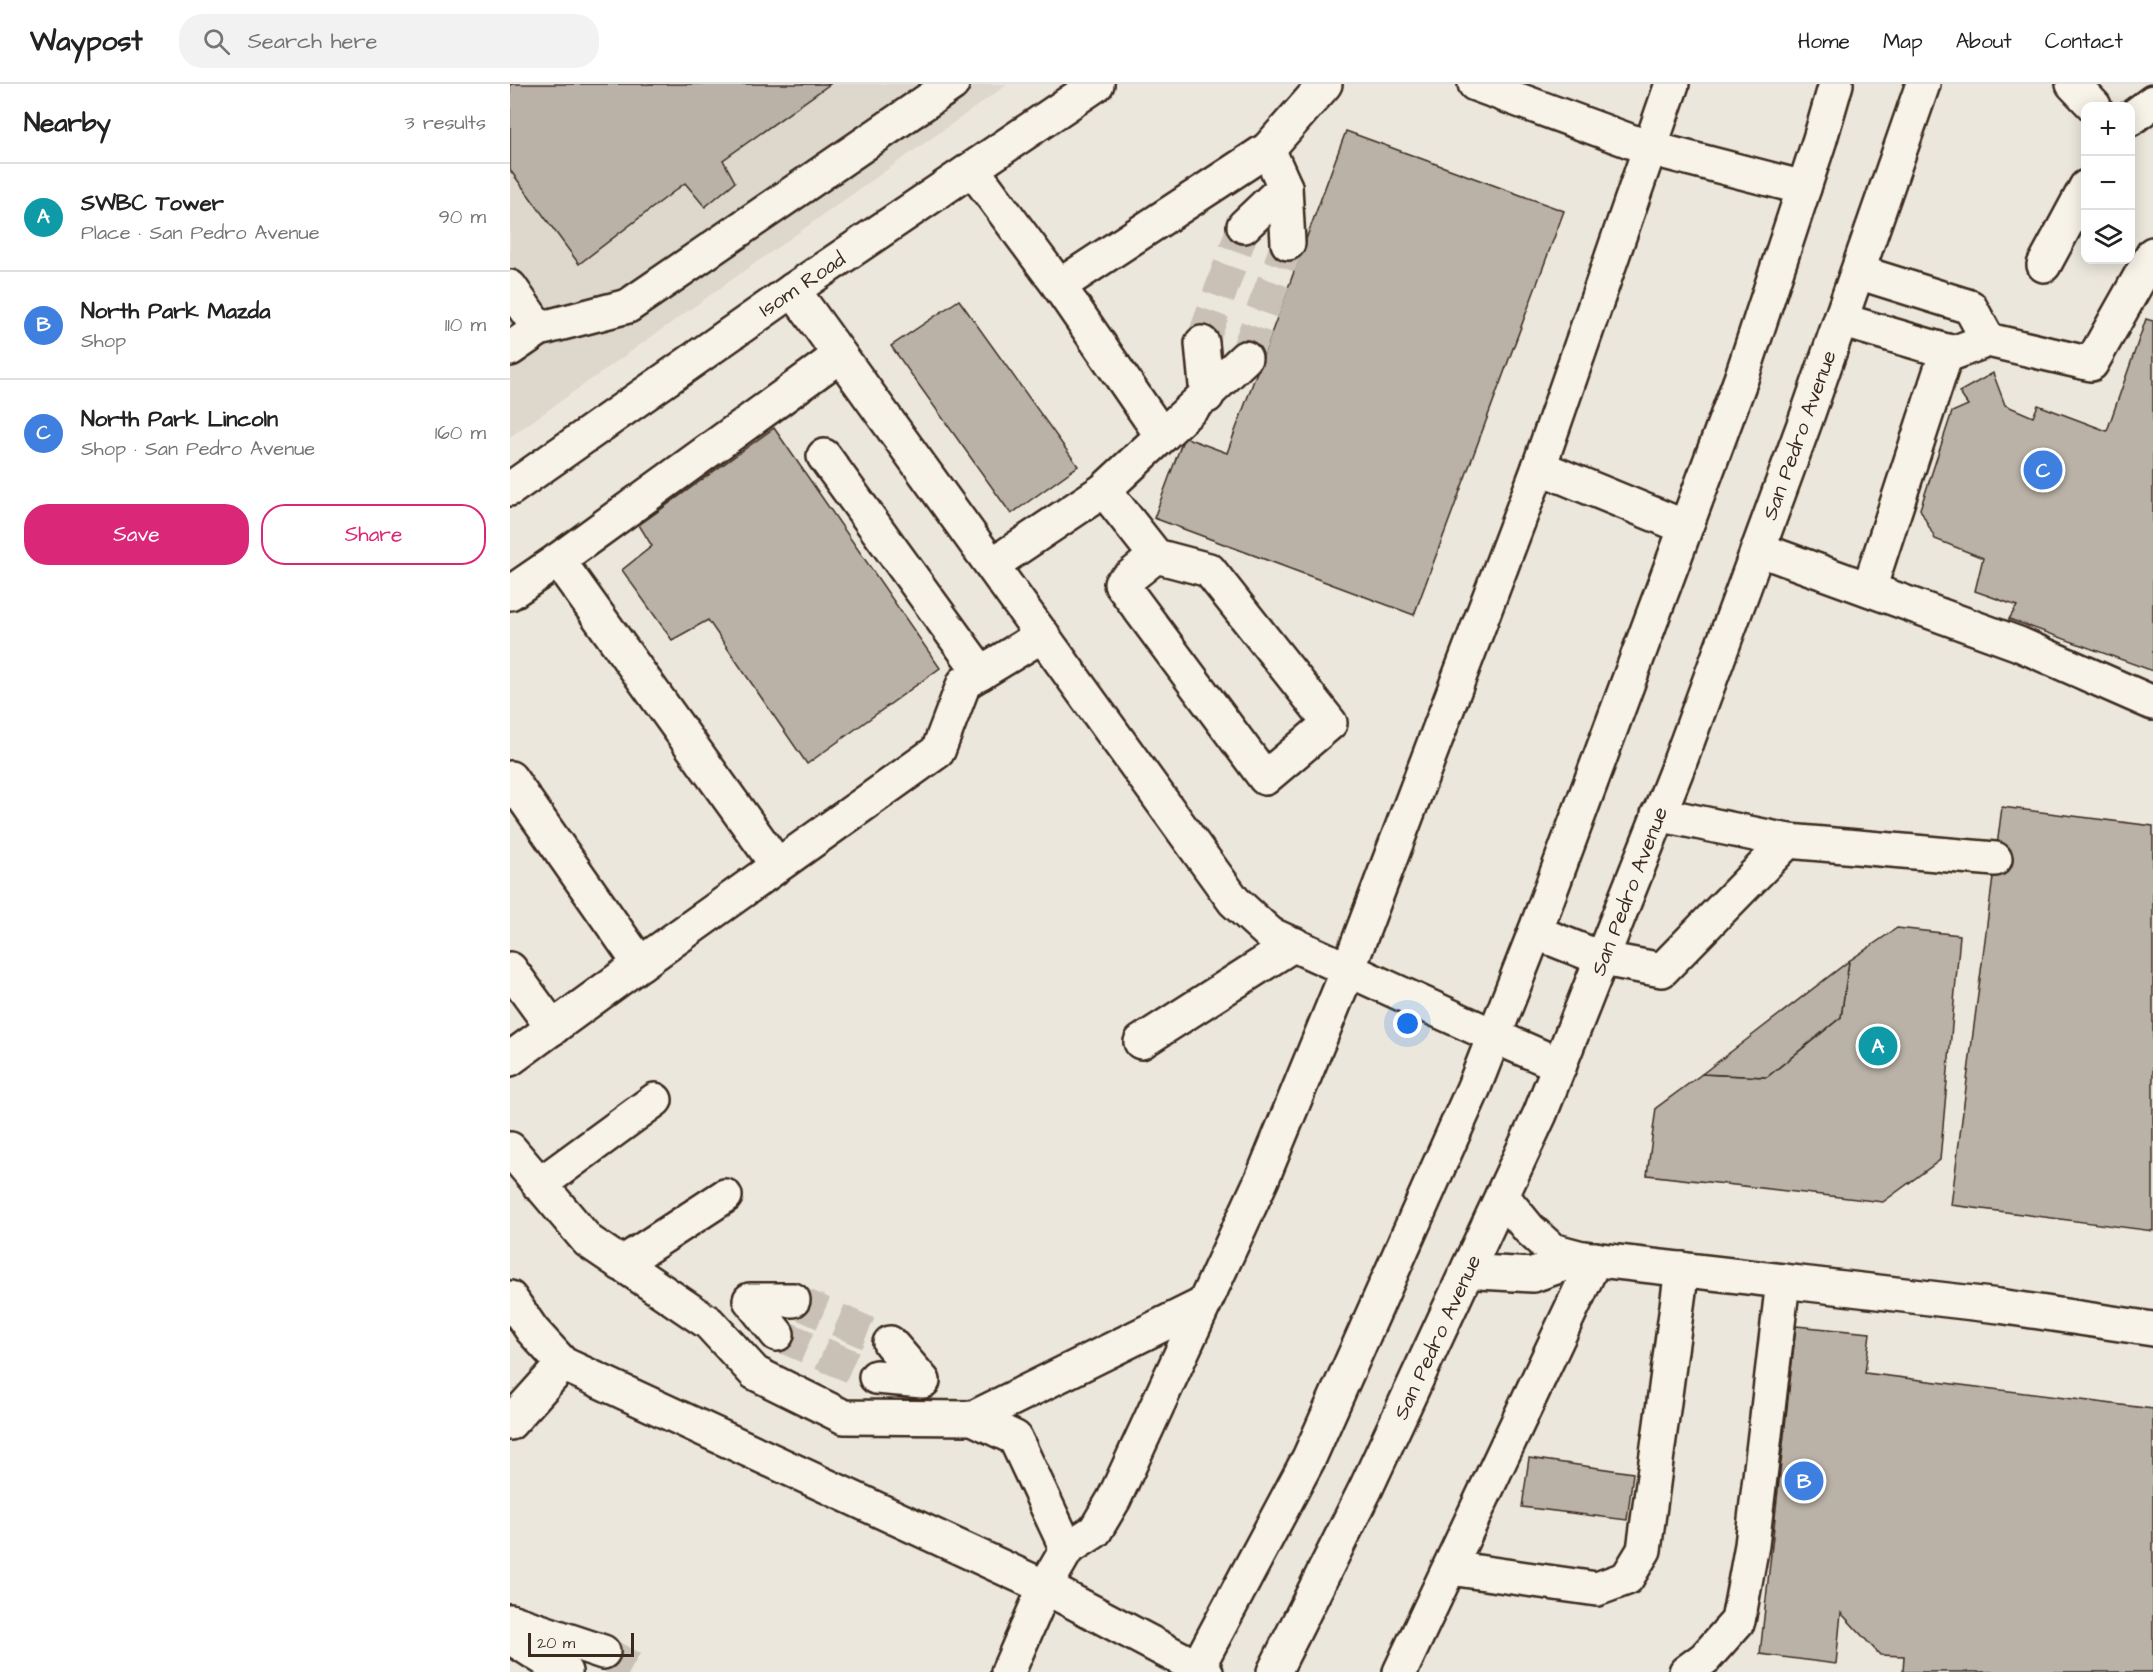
<!DOCTYPE html>
<html lang="en">
<head>
<meta charset="utf-8">
<style>
	:root { --surface:#fff; --page:#f2f2f2; --text:#222; --muted:#767676; --line:#e0e0e0; --accent:#db2777 }
	body { margin:0; font-family:"Architects Daughter",sans-serif; background:var(--page); color:var(--text) }
	.controls { position:absolute; right:18px; top:18px; display:grid; overflow:hidden; border-radius:12px; box-shadow:0 3px 15px #0003 }
	.controls button { width:54px; height:54px; display:grid; place-items:center; padding:0; border:0; border-bottom:2px solid var(--line); background:var(--surface); color:var(--text); font:30px sans-serif }
	.scale { position:absolute; left:18px; bottom:15px; width:106px; box-sizing:border-box; padding-left:6px; border:3px solid #3b2a1e; border-top:0; font-size:16px; line-height:21px; white-space:nowrap; color:#3b2a1e; -webkit-text-stroke:4px #f7f3e8; paint-order:stroke }
	.you { position:absolute; left:898px; top:940px; width:21px; height:21px; margin:-15px; border:4px solid #fff; border-radius:50%; background:#1a73e8; box-shadow:0 0 0 9px #1a73e833 }
	.badge { display:grid; place-items:center; width:39px; height:39px; border-radius:50%; background:var(--accent); color:#fff; font-size:20px; font-weight:700 }
	.pin { position:absolute; translate:-50% -50%; border:3px solid #fff; box-shadow:0 2px 6px #0006 }
	.list { margin:0; padding:0; list-style:none }
	h2 { display:flex; justify-content:space-between; align-items:center; height:78px; margin:0; padding:0 24px; font-size:26px }
	h2 small { font-size:20px; font-weight:400; color:var(--muted) }
	.list li { display:grid; grid-template-columns:39px 1fr auto; gap:18px; align-items:center; box-sizing:border-box; height:108px; padding:0 24px; border-top:2px solid var(--line) }
	.list b { display:block; font-size:22px; white-space:nowrap }
	.list p { margin:0; font-size:20px; white-space:nowrap; color:var(--muted) }
	.list em { font-size:20px; font-style:normal; color:var(--muted) }
	.actions { display:flex; gap:12px; padding:18px 24px }
	.actions a { flex:1; padding:14px 0; border:2px solid var(--accent); border-radius:24px; text-align:center; font-size:21px; color:var(--accent) }
	.actions .main { background:var(--accent); color:#fff }
	.icon { flex:none; width:33px; height:33px; fill:none; stroke:currentColor; stroke-width:2; stroke-linecap:round; stroke-linejoin:round }
	.map { position:relative; flex:none; width:1643px; height:1588px; overflow:hidden }
	header { display:flex; align-items:center; gap:36px; box-sizing:border-box; height:84px; padding:0 30px; background:var(--surface); border-bottom:2px solid var(--line) }
	header strong { font-size:28px }
	nav { display:flex; gap:33px; margin-inline-start:auto; font-size:21px }
	.search { width:420px; height:54px; background:var(--page); display:flex; align-items:center; gap:15px; box-sizing:border-box; padding:0 21px; border-radius:24px; color:var(--muted); font-size:22px }
	main { display:flex }
	aside { flex:1; background:var(--surface) }
	.map>svg:first-child { display:block }
	.built { fill:#ddd7cc }
	.building { fill:#bab2a7; stroke:#3b2a1e; stroke-width:1.5 }
	.lines { fill:none; stroke-linecap:round; stroke-linejoin:round }
	.minor-tunnel { stroke:#c9c1b6; stroke-width:33; stroke-dasharray:33 16; stroke-linecap:butt }
	.minor-casing { stroke:#3b2a1e; stroke-width:38 }
	.major-casing { stroke:#3b2a1e; stroke-width:38 }
	.minor { stroke:#f7f3e8; stroke-width:33 }
	.major { stroke:#f7f3e8; stroke-width:33 }
	.labels { text-anchor:middle; stroke-width:4.5; stroke-linejoin:round; paint-order:stroke }
	.street-label { font-size:21px; fill:#3b2a1e; stroke:#f7f3e8 }
</style>
</head>
<body>
<header>
<strong>Waypost</strong>
<div class="search"><svg class="icon" aria-label="search" viewBox="0 0 24 24"><circle cx="10" cy="10" r="6"/><path d="M15 15l6 6"/></svg>Search here</div>
<nav><a>Home</a><a>Map</a><a>About</a><a>Contact</a></nav>
</header>
<main>
<aside>
<h2>Nearby<small>3 results</small></h2>
<ul class="list">
<li><span class="badge" style="background:#0f9aa8">A</span><div><b>SWBC Tower</b><p>Place · San Pedro Avenue</p></div><em>90 m</em></li>
<li><span class="badge" style="background:#3f7fe0">B</span><div><b>North Park Mazda</b><p>Shop</p></div><em>110 m</em></li>
<li><span class="badge" style="background:#3f7fe0">C</span><div><b>North Park Lincoln</b><p>Shop · San Pedro Avenue</p></div><em>160 m</em></li>
</ul>
<div class="actions"><a class="main">Save</a><a>Share</a></div>
</aside>
<div class="map">
<svg width="1643" height="1588" viewBox="0 0 1643 1588">
	<rect width="100%" height="100%" fill="#ece7dc"/>
	<filter id="ink" filterUnits="userSpaceOnUse"><feTurbulence type="fractalNoise" baseFrequency=".0167" numOctaves="2"/><feDisplacementMap in="SourceGraphic" scale="12" xChannelSelector="R" yChannelSelector="G"/><feConvolveMatrix kernelMatrix="1 2 1 2 8 2 1 2 1" color-interpolation-filters="sRGB"/></filter>
	<g filter="url(#ink)">
		<path class="built" d="M0 0H498L0 353Z"/>
		<g class="building">
			<path d="M0 0H320L213 76 225 98 195 123 175 99 69 180 0 86Z"/>
			<path d="M836 47 1054 127 904 531 644 434 674 353 717 369Z"/>
			<path d="M449 216 568 382 501 430 381 262Z"/>
			<path d="M1636 235 1643 237V587L1499 535 1507 522 1465 507 1473 474 1425 455 1410 425 1442 328 1458 321 1449 308 1483 289 1495 321 1523 333 1528 321 1597 347Z"/>
			<path d="M264 344 430 584 297 680 198 536 162 556 112 486 142 462 129 441Z"/>
			<path d="M1492 723 1643 742V1147L1441 1121Z"/>
			<path d="M1387 844 1450 851 1430 1076 1373 1118 1137 1091 1146 1024 1192 990 1257 993 1331 933 1339 877Z"/>
			<path d="M1339 877 1331 933 1257 993 1192 990Z"/>
			<path d="M1286 1242 1360 1249 1355 1289 1643 1325V1588H1393L1394 1572 1370 1571 1331 1529 1326 1580 1250 1570Z"/>
			<path d="M1019 1374 1123 1389 1117 1436 1012 1423Z"/>
		</g>
		<g class="lines">
			<g class="minor-tunnel">
				<path d="M692 259 734 142"/>
				<path d="M735 274 778 159"/>
				<path d="M283 1216 380 1259"/>
				<path d="M267 1250 366 1293"/>
				<path d="M93 1568 129 1588"/>
			</g>
			<defs>
				<g id="minor">
					<path d="M965 0 1139 64 1294 104"/>
					<path d="M1162 0 1029 383 1175 443"/>
					<path d="M1563 0 1584 22"/>
					<path d="M1620 35 1643 18"/>
					<path d="M758 65 775 103 778 159"/>
					<path d="M463 86 549 202 758 65 815 0"/>
					<path d="M734 142 775 103"/>
					<path d="M1534 181 1576 103"/>
					<path d="M1348 188 1460 223 1478 256"/>
					<path d="M0 203 29 245"/>
					<path d="M283 206 724 817 760 850 984 952"/>
					<path d="M1331 236 1443 269 1478 256 1581 280 1643 170"/>
					<path d="M692 259 697 312"/>
					<path d="M0 265 29 245 118 222 442 0"/>
					<path d="M652 352 735 274"/>
					<path d="M314 372 471 589"/>
					<path d="M0 405 283 206 587 0"/>
					<path d="M594 406 646 472 611 500 755 694 820 639 699 486 646 472"/>
					<path d="M1248 465 1509 560 1643 619"/>
					<path d="M482 481 594 406 652 352 549 202"/>
					<path d="M1359 505 1437 267"/>
					<path d="M0 509 48 476"/>
					<path d="M0 694 130 880 0 975"/>
					<path d="M1148 730 1278 757"/>
					<path d="M267 781 48 476 329 272"/>
					<path d="M1093 875 1152 886 1278 757 1485 775"/>
					<path d="M130 880 428 667 454 599 533 551"/>
					<path d="M0 885 43 944"/>
					<path d="M631 958 784 860"/>
					<path d="M0 1065 78 1157 199 1239 245 1289 334 1333 463 1334 505 1354 557 1465"/>
					<path d="M29 1101 145 1016"/>
					<path d="M992 1112 1019 1145 1042 1166 1072 1174 1273 1197 1242 1461 1228 1537 1195 1574 1176 1588"/>
					<path d="M111 1180 215 1112"/>
					<path d="M959 1183 969 1188 1023 1191 1072 1174"/>
					<path d="M1273 1197 1489 1222 1643 1245"/>
					<path d="M0 1214 22 1246 53 1280 535 1503 696 1588"/>
					<path d="M267 1250 240 1216H283"/>
					<path d="M366 1293 413 1297 380 1259"/>
					<path d="M463 1334 694 1220"/>
					<path d="M0 1339 53 1280"/>
					<path d="M940 1484 1087 1505 1117 1494 1134 1466 1172 1185"/>
					<path d="M0 1537 93 1568"/>
					<path d="M0 1553 55 1588"/>
					<path d="M498 1588 535 1503 557 1465 585 1447 604 1415 752 1095 838 886 1029 383"/>
					<path d="M890 1588 1085 1175"/>
				</g>
				<g id="major">
					<path d="M1025 848 1093 875"/>
					<path d="M984 952 1050 981"/>
					<path d="M685 1588 799 1374 964 1003 1025 848 1231 295 1310 55 1326 0"/>
					<path d="M764 1588 856 1404 1030 1030 1169 680 1296 335 1413 0"/>
				</g>
			</defs>
			<use href="#minor" class="minor-casing"/>
			<use href="#major" class="major-casing"/>
			<use href="#minor" class="minor"/>
			<use href="#major" class="major"/>
		</g>
	</g>
	<g class="labels">
		<g class="street-label">
			<text transform="translate(292 200) rotate(-34)" y="7">Isom Road</text>
			<text transform="translate(1289 351) rotate(-70)" y="7">San Pedro Avenue</text>
			<text transform="translate(1119 807) rotate(-69)" y="7">San Pedro Avenue</text>
			<text transform="translate(927 1253) rotate(-65)" y="7">San Pedro Avenue</text>
		</g>
	</g>
</svg>
<div class="controls">
<button>+</button>
<button>−</button>
<button><svg class="icon" aria-label="layers" viewBox="0 0 24 24"><path d="M12 4l9 5-9 5-9-5zM3 14l9 5 9-5"/></svg></button>
</div>
<div class="scale">20 m</div>
<div class="you"></div>
<div class="pin badge" style="left:1368px;top:962px;background:#0f9aa8">A</div>
<div class="pin badge" style="left:1294px;top:1397px;background:#3f7fe0">B</div>
<div class="pin badge" style="left:1533px;top:386px;background:#3f7fe0">C</div>
</div>
</main>
</body>
</html>
